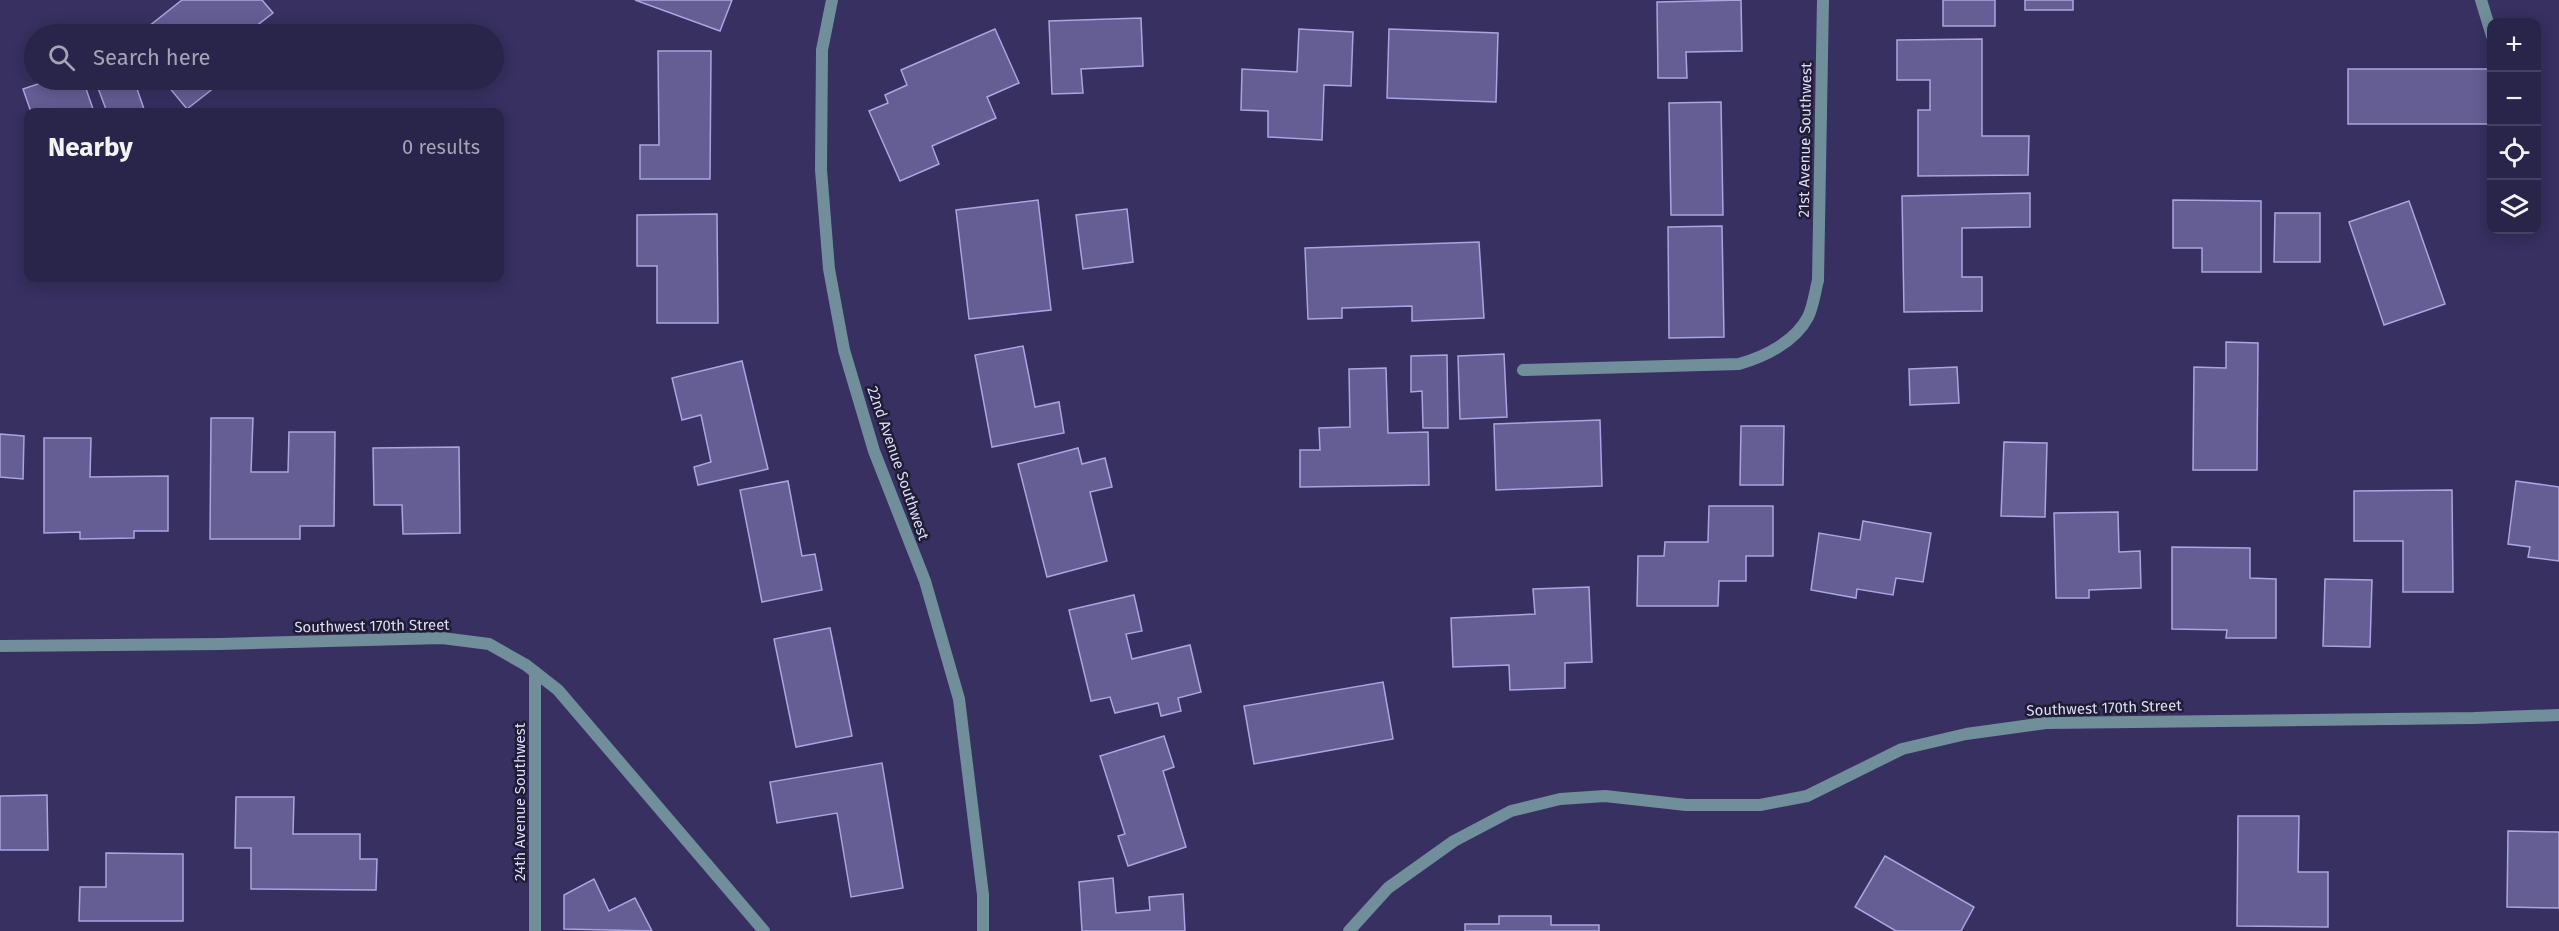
<!DOCTYPE html>
<html lang="en">
<head>
<meta charset="utf-8">
<style>
	:root { --surface:#292449; --page:#353053; --text:#f1f3f6; --muted:#a5a4b4; --line:#454161 }
	body { margin:0; font-family:"Fira Sans",sans-serif; background:var(--page); color:var(--text) }
	.controls { position:absolute; right:18px; top:18px; display:grid; overflow:hidden; border-radius:12px; box-shadow:0 3px 15px #0003 }
	.controls button { width:54px; height:54px; display:grid; place-items:center; padding:0; border:0; border-bottom:2px solid var(--line); background:var(--surface); color:var(--text); font:30px sans-serif }
	.list { margin:0; padding:0; list-style:none }
	h2 { display:flex; justify-content:space-between; align-items:center; height:78px; margin:0; padding:0 24px; font-size:26px }
	h2 small { font-size:20px; font-weight:400; color:var(--muted) }
	.icon { flex:none; width:33px; height:33px; fill:none; stroke:currentColor; stroke-width:2; stroke-linecap:round; stroke-linejoin:round }
	.map { position:relative; flex:none; width:2559px; height:931px; overflow:hidden }
	.search { position:absolute; background:var(--surface); box-shadow:0 3px 15px #0003; left:24px; top:24px; width:480px; height:66px; display:flex; align-items:center; gap:15px; box-sizing:border-box; padding:0 21px; border-radius:33px; color:var(--muted); font-size:22px }
	.panel { position:absolute; background:var(--surface); box-shadow:0 3px 15px #0003; left:24px; top:108px; width:480px; height:174px; border-radius:12px }
	.map>svg:first-child { display:block }
	.building { fill:#645e94; stroke:#aaa5e0; stroke-width:1.5 }
	.lines { fill:none; stroke-linecap:round; stroke-linejoin:round }
	.service { stroke:#718e9b; stroke-width:12 }
	.minor { stroke:#718e9b; stroke-width:12 }
	.labels { text-anchor:middle; stroke-width:5; stroke-linejoin:round; paint-order:stroke }
	.street-label { font-size:15px; fill:#dedcfb; stroke:#1f1d33 }
</style>
</head>
<body>
<div class="map">
<svg width="2559" height="931" viewBox="0 0 2559 931">
	<rect width="100%" height="100%" fill="#373061"/>
	<g class="building">
		<path d="M182 0H262L273 13 246 34H139Z"/>
		<path d="M635 0H732L720 31Z"/>
		<path d="M1741 0 1742 51 1686 52 1687 78H1658L1657 2Z"/>
		<rect x="1943" y="0" width="52" height="26"/>
		<rect x="2025" y="0" width="48" height="10"/>
		<path d="M1141 18 1143 66 1081 69 1083 93 1052 94 1049 21Z"/>
		<path d="M995 29 1019 83 987 97 996 118 932 146 939 164 900 181 869 111 888 103 885 95 907 85 901 70Z"/>
		<path d="M1299 29 1353 32 1351 86 1324 85 1322 140 1268 137V111L1241 110 1242 69 1297 72Z"/>
		<path d="M1389 29 1498 33 1496 102 1387 98Z"/>
		<path d="M1982 39V136H2029L2028 175 1918 176V110H1930V80H1897V40Z"/>
		<path d="M658 51H711L710 179H640V145H659Z"/>
		<path d="M2348 69H2490L2489 124H2348Z"/>
		<path d="M50 80H83L94 112H31L23 89Z"/>
		<path d="M95 80H134L145 112H107Z"/>
		<path d="M163 80H224L187 109Z"/>
		<path d="M1721 102 1723 215H1671L1669 103Z"/>
		<path d="M2030 193V227L1962 228V277H1982V311L1904 312 1902 196Z"/>
		<path d="M1038 200 1051 310 969 319 956 210Z"/>
		<path d="M2173 200 2261 201V272H2202V248H2173Z"/>
		<path d="M2409 201 2445 304 2384 325 2349 222Z"/>
		<path d="M1127 209 1133 262 1083 269 1076 215Z"/>
		<path d="M2275 213H2320V262H2274Z"/>
		<path d="M717 214 718 323H657V266H637V215Z"/>
		<path d="M1722 226 1724 337 1669 338 1668 227Z"/>
		<path d="M1479 242 1484 318 1412 321V306L1342 308V318L1308 319 1305 248Z"/>
		<path d="M2226 342 2258 343 2257 470H2193L2194 367 2226 368Z"/>
		<path d="M1023 346 1035 407 1059 402 1064 433 992 447 975 355Z"/>
		<path d="M1504 354 1507 417 1460 419 1458 356Z"/>
		<path d="M1447 355 1448 428H1423L1422 391 1411 392V356Z"/>
		<path d="M742 361 768 469 698 485 694 467 711 462 701 415 682 420 672 378Z"/>
		<path d="M1957 367 1959 403 1910 405 1909 369Z"/>
		<path d="M1386 368 1388 433 1428 432 1429 485 1300 487V450H1320L1319 428 1350 427 1349 369Z"/>
		<path d="M211 418H253L251 472H288L289 432H335L334 526H300V539H210Z"/>
		<path d="M1600 420 1602 486 1496 490 1494 424Z"/>
		<path d="M1741 426H1784L1783 485H1740Z"/>
		<path d="M0 434 24 436 23 479 0 477Z"/>
		<path d="M44 438H91L90 477 168 476V531H134V538L80 539V532L44 533Z"/>
		<path d="M2004 442 2047 443 2045 517 2001 516Z"/>
		<path d="M459 447 460 533 403 534 402 505H374L373 448Z"/>
		<path d="M1078 448 1082 464 1105 458 1112 487 1090 492 1107 561 1047 577 1018 464Z"/>
		<path d="M788 481 802 556 815 554 822 590 762 602 740 490Z"/>
		<path d="M2516 481 2559 487V561L2528 557 2530 547 2508 544Z"/>
		<path d="M2452 490 2453 592H2403V541H2354V491Z"/>
		<path d="M1709 506H1773V556H1746V581H1719L1718 606H1637L1638 556H1664L1665 542H1708Z"/>
		<path d="M2118 512 2119 552 2140 551 2141 588 2089 590V598H2056L2054 513Z"/>
		<path d="M1863 521 1931 533 1923 582 1896 578 1893 595 1857 589 1856 598 1811 590 1819 533 1860 540Z"/>
		<path d="M2172 547 2250 548V578L2276 579V638H2226L2227 630 2172 629Z"/>
		<path d="M2325 579 2372 580 2370 647 2323 646Z"/>
		<path d="M1589 587 1592 662 1565 663V688L1510 690 1509 665 1453 667 1451 618 1535 614 1533 589Z"/>
		<path d="M1134 595 1142 631 1126 634 1132 659 1190 645 1201 692 1178 698 1181 711 1161 716 1158 703 1115 713 1110 697 1091 701 1069 610Z"/>
		<path d="M830 628 852 736 796 747 774 639Z"/>
		<path d="M1383 682 1393 739 1254 764 1244 706Z"/>
		<path d="M1164 736 1174 767 1163 771 1186 847 1128 866 1118 836 1125 834 1100 756Z"/>
		<path d="M882 763 903 888 851 897 837 813 777 823 770 782Z"/>
		<path d="M47 795 48 850H0V796Z"/>
		<path d="M236 797H294L293 834H360V859H377L376 890 251 889V848H235Z"/>
		<path d="M2238 816H2299L2298 872H2328V927L2237 926Z"/>
		<path d="M2508 831 2559 832V908L2507 907Z"/>
		<path d="M106 853 183 854V921H79L80 887H106Z"/>
		<path d="M1885 856 1974 907 1961 931H1896L1855 907Z"/>
		<path d="M1113 878 1116 913 1150 910 1149 897 1183 894 1185 931H1082L1079 882Z"/>
		<path d="M594 879 609 911 635 898 652 931 564 929V895Z"/>
		<path d="M1499 916H1551V925H1599V931H1465V924H1499Z"/>
	</g>
	<g class="lines">
		<path class="service" d="M1523 370 1739 364C1764 357 1795 342 1808 317 1813 307 1815 292 1818 280"/>
		<g class="minor">
			<path d="M832 0 822 50 821 170 829 269 844 350 874 451 925 581 959 699 983 895V931"/>
			<path d="M2481 0 2492 36"/>
			<path d="M1818 280 1823 0"/>
			<path d="M0 646 220 644 442 638 489 644 526 665 558 690 764 931"/>
			<path d="M535 672V931"/>
			<path d="M1349 931 1388 888 1454 841 1511 811 1560 799 1605 796 1686 805H1760L1807 796 1902 749 1966 734 2046 723 2474 718 2559 715"/>
		</g>
	</g>
	<g class="labels">
		<g class="street-label">
			<text transform="translate(1805 140) rotate(-89)" y="5">21st Avenue Southwest</text>
			<text transform="translate(898 463) rotate(71)" y="5">22nd Avenue Southwest</text>
			<text transform="translate(372 626) rotate(-1)" y="5">Southwest 170th Street</text>
			<text transform="translate(2104 708) rotate(-2)" y="5">Southwest 170th Street</text>
			<text transform="translate(520 802) rotate(-90)" y="5">24th Avenue Southwest</text>
		</g>
	</g>
</svg>
<div class="controls">
<button>+</button>
<button>−</button>
<button><svg class="icon" aria-label="locate" viewBox="0 0 24 24"><circle cx="12" cy="12" r="6"/><path d="M12 2v4M12 18v4M2 12h4M18 12h4"/></svg></button>
<button><svg class="icon" aria-label="layers" viewBox="0 0 24 24"><path d="M12 4l9 5-9 5-9-5zM3 14l9 5 9-5"/></svg></button>
</div>
<div class="search"><svg class="icon" aria-label="search" viewBox="0 0 24 24"><circle cx="10" cy="10" r="6"/><path d="M15 15l6 6"/></svg>Search here</div>
<section class="panel">
<h2>Nearby<small>0 results</small></h2>
<ul class="list">
</ul>
</section>
</div>
</body>
</html>
